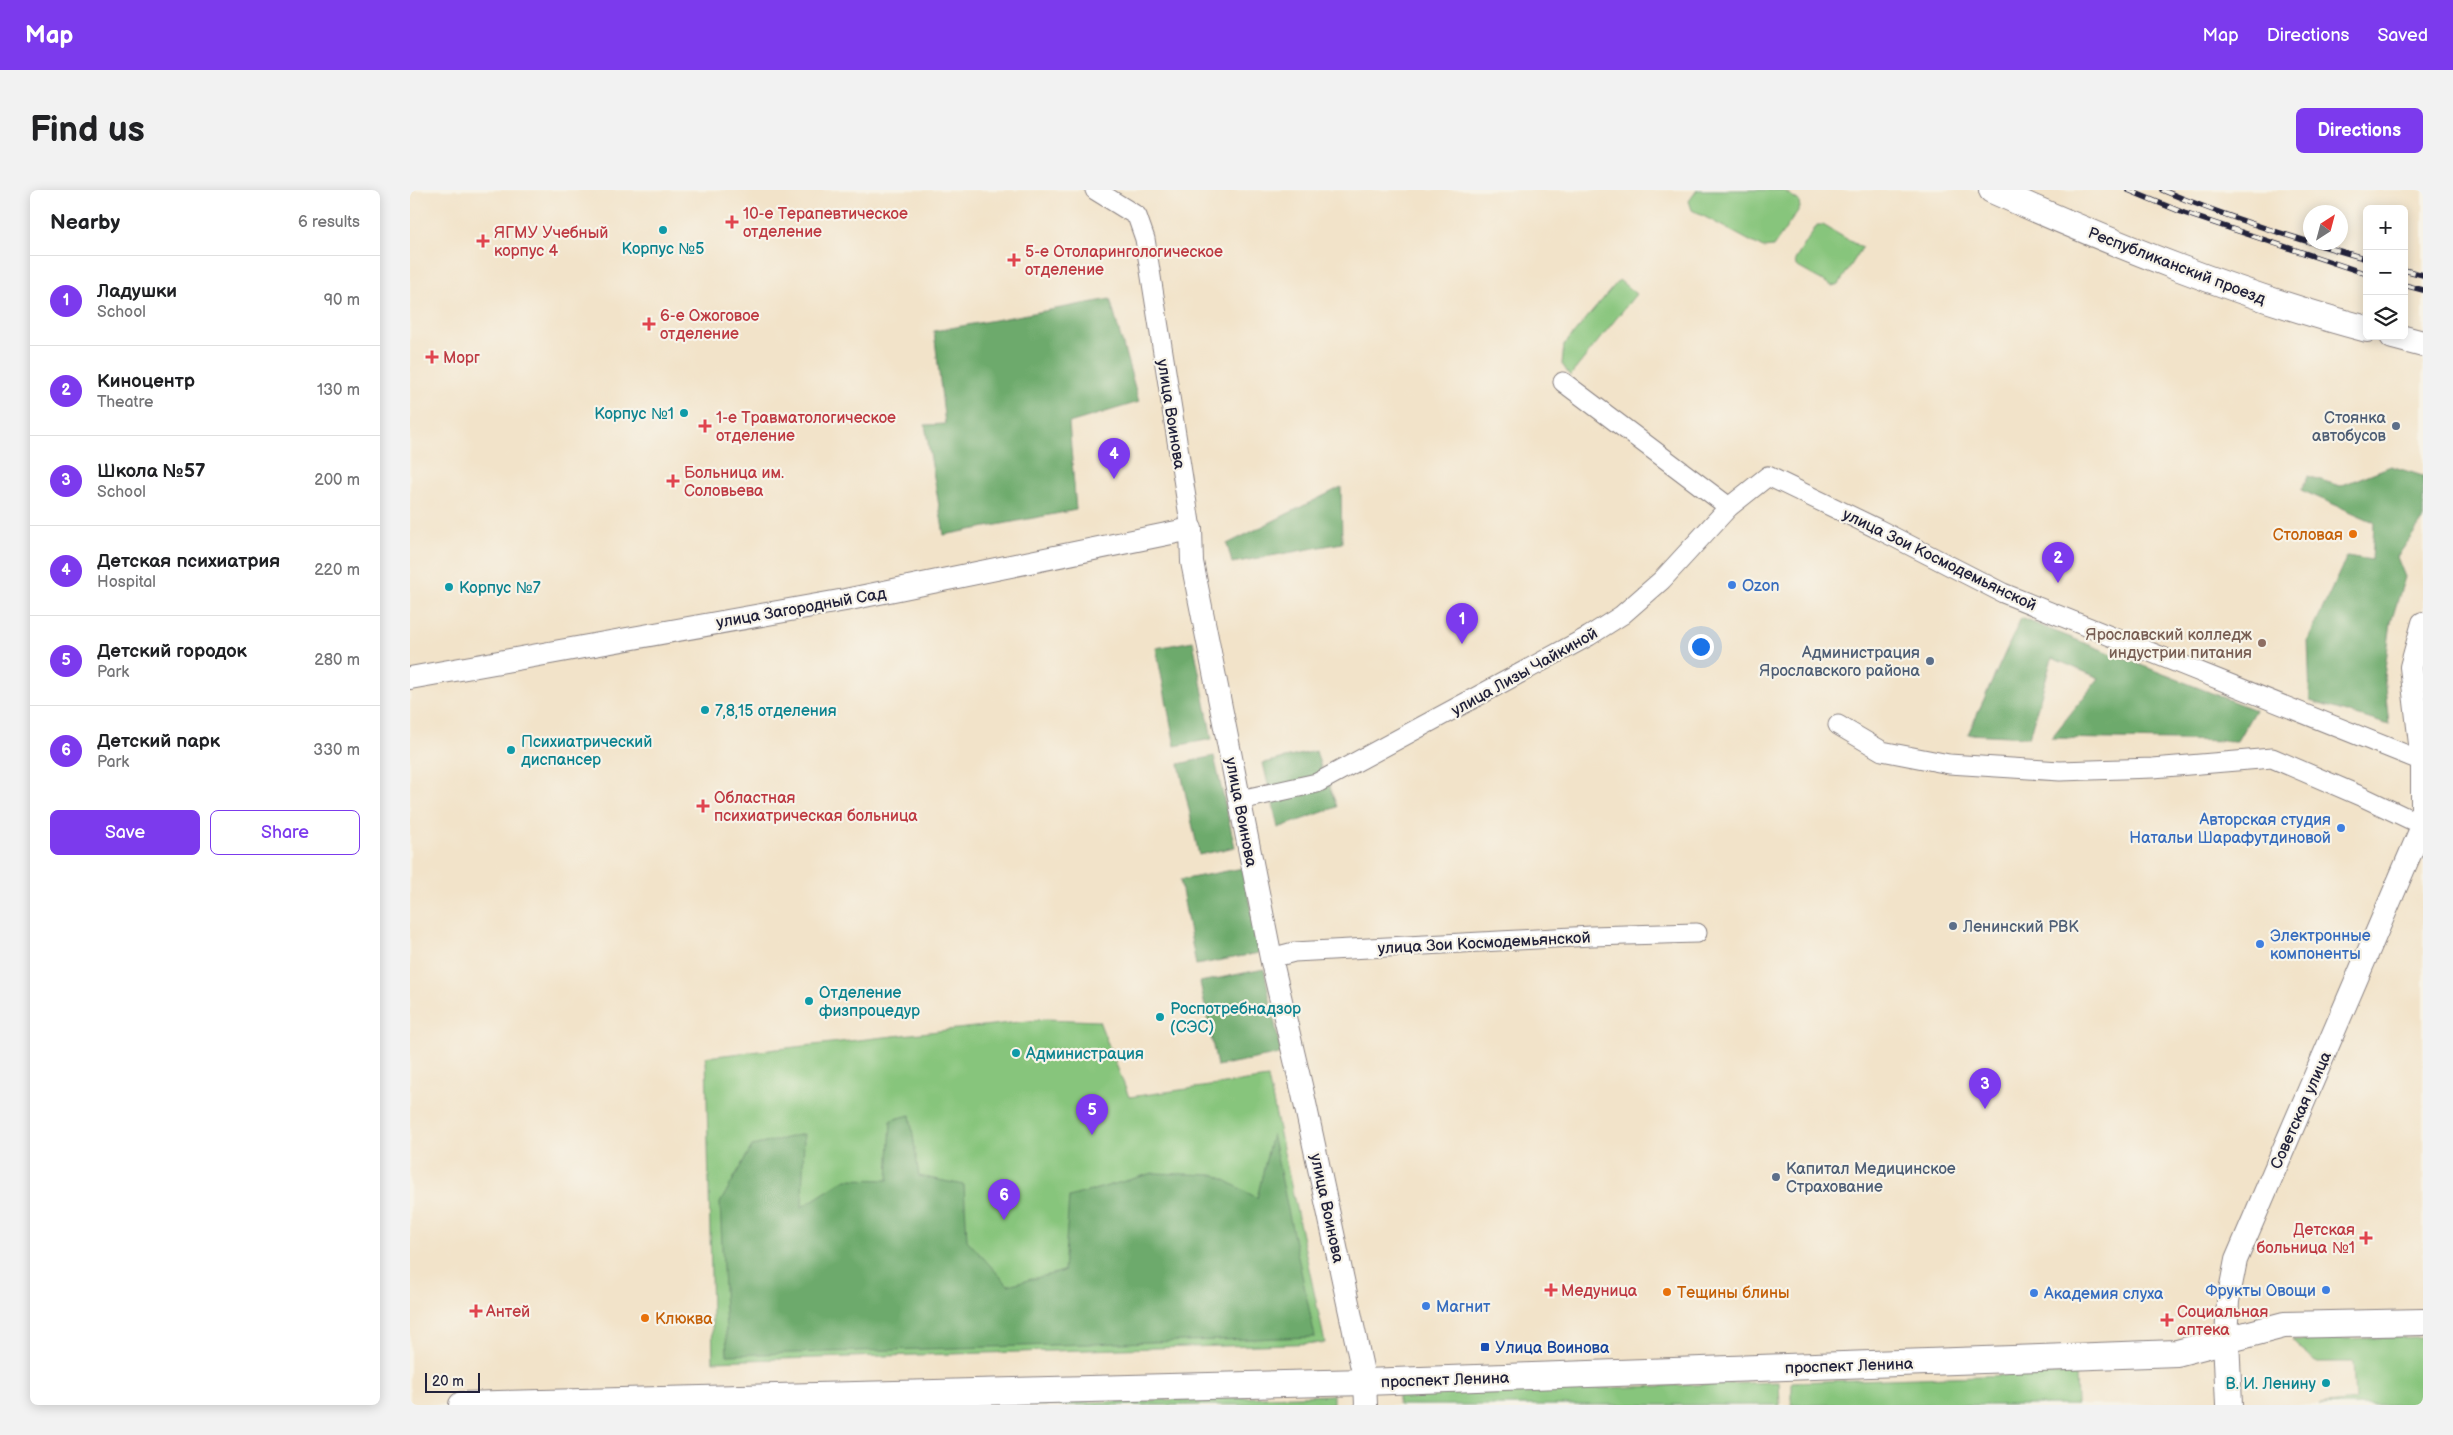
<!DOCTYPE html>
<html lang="en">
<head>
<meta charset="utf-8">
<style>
	:root { --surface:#fff; --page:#f2f2f2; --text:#202124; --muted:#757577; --line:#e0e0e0; --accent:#7c3aed }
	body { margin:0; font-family:"Balsamiq Sans",sans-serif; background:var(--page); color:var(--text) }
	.controls { position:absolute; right:15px; top:15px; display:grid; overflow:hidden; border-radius:8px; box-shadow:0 2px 12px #0003 }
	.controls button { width:45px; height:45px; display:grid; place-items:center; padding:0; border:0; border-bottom:1px solid var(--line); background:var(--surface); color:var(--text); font:25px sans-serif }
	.compass { position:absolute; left:1893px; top:15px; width:45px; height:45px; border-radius:50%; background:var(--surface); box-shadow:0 2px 12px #0003; rotate:36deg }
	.scale { position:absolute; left:15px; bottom:12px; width:55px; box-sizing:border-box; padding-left:5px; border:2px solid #22223b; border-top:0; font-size:14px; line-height:18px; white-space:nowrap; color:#22223b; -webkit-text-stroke:4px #f7f3e8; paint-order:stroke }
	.you { position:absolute; left:1290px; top:456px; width:18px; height:18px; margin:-12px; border:4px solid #fff; border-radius:50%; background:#1a73e8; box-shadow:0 0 0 8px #1a73e833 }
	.badge { display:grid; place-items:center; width:32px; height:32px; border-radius:50%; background:var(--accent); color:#fff; font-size:16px; font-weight:700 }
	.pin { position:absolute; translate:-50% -41px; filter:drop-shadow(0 1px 2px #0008) }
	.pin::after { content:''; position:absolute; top:26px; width:18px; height:15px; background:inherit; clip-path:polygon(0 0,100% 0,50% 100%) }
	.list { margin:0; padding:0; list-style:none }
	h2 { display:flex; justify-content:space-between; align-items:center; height:65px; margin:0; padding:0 20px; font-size:21px }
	h2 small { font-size:16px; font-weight:400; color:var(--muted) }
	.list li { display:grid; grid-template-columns:32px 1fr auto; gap:15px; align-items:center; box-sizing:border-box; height:90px; padding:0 20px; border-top:1px solid var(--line) }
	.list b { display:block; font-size:19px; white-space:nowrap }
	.list p { margin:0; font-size:16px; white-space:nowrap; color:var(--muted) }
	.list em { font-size:16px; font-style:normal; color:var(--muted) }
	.actions { display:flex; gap:10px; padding:15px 20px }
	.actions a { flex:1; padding:11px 0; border:1px solid var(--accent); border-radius:8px; text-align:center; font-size:18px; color:var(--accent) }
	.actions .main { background:var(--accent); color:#fff }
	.icon { flex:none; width:28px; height:28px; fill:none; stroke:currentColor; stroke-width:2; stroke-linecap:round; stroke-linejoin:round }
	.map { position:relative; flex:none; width:2013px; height:1215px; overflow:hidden; border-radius:8px }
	header { display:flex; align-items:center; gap:30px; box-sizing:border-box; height:70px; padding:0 25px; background:var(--accent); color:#fff }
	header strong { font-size:24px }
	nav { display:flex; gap:28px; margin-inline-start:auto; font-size:18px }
	.intro { display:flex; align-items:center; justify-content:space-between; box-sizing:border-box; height:120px; padding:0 30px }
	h1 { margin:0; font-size:35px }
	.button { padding:12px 22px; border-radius:8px; background:var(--accent); color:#fff; font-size:18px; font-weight:700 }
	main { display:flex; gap:30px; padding:0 30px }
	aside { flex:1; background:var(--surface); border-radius:8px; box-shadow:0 2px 12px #0003 }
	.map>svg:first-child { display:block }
	.green { fill:#87c57c; stroke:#54745c }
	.forest { fill:#6daa6c; stroke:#486654 }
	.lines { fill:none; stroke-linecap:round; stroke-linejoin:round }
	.minor-casing { stroke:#8a8282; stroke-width:21 }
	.tertiary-casing { stroke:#8a8282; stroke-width:24 }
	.secondary-casing { stroke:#8a8282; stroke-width:28 }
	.minor { stroke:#fff; stroke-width:19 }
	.tertiary { stroke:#fff; stroke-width:22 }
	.secondary { stroke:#fff; stroke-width:26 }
	.rail-casing { stroke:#22223b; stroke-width:5.5 }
	.rail { stroke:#f7f3e8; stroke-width:4; stroke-dasharray:11; stroke-linecap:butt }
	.health-dot { fill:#e0444e; stroke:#f7f3e8; stroke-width:2 }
	.culture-dot { fill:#0f9aa8; stroke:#f7f3e8; stroke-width:2 }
	.service-dot { fill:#5c6f8a; stroke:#f7f3e8; stroke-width:2 }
	.food-dot { fill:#e8710a; stroke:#f7f3e8; stroke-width:2 }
	.shop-dot { fill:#3f7fe0; stroke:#f7f3e8; stroke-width:2 }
	.education-dot { fill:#8d6e63; stroke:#f7f3e8; stroke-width:2 }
	.transit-dot { fill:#1a4fb4; stroke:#f7f3e8; stroke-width:2 }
	.labels { text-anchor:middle; stroke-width:4.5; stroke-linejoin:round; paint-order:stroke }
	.health-label { font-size:16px; fill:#be3a42; stroke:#f7f3e8; text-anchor:start }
	.culture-label { font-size:16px; fill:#0d838f; stroke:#f7f3e8; text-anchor:start }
	.street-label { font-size:16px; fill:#22223b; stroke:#f7f3e8 }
	.service-label { font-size:16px; fill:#4e5e75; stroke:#f7f3e8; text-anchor:end }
	.food-label { font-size:16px; fill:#c56008; stroke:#f7f3e8; text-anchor:start }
	.shop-label { font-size:16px; fill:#366cbe; stroke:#f7f3e8; text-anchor:start }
	.education-label { font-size:16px; fill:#785e54; stroke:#f7f3e8; text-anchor:end }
	.transit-label { font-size:16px; fill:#164399; stroke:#f7f3e8; text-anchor:start }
</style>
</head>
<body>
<header>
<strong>Map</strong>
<nav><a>Map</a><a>Directions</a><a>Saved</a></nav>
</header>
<div class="intro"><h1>Find us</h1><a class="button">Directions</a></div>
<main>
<aside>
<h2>Nearby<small>6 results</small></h2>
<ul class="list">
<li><span class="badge">1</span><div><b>Ладушки</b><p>School</p></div><em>90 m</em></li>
<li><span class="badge">2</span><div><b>Киноцентр</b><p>Theatre</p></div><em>130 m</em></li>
<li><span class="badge">3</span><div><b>Школа №57</b><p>School</p></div><em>200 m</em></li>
<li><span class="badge">4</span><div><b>Детская психиатрия</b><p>Hospital</p></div><em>220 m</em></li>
<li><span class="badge">5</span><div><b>Детский городок</b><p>Park</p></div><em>280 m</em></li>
<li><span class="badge">6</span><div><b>Детский парк</b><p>Park</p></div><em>330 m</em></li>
</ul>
<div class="actions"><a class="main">Save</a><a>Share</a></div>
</aside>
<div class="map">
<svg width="2013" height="1215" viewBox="0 0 2013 1215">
	<rect width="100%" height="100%" fill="#f7f3e8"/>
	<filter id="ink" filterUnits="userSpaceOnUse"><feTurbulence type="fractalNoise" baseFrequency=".02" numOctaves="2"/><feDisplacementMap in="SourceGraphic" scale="10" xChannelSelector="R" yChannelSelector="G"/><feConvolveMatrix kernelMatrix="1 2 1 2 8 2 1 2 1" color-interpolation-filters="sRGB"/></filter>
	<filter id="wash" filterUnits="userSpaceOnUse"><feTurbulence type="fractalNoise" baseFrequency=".0096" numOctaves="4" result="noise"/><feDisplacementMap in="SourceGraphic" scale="20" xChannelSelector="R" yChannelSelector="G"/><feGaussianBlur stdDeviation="1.12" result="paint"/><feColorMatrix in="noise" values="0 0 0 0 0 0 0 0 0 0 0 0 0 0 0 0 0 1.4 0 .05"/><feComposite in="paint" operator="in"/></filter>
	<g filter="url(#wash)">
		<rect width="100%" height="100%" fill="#f2e3c9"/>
		<g class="green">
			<path d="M1287 0H1373L1389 11 1390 18 1363 57 1353 58 1282 20 1279 11Z"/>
			<path d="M1407 35H1413L1452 58 1429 94 1422 96 1386 76 1385 70Z"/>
			<path d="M1209 90 1226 104 1160 186 1152 174 1154 155Z"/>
			<path d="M636 829 689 831 719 907 858 888 915 1153 303 1171 296 867Z"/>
			<path d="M2013 1147V1215H1909L1945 1211 1943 1172H1905L1882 1150Z"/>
			<path d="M1666 1183 1667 1215H1382V1192Z"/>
			<path d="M1369 1192 1370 1215H988V1205Z"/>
			<path d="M923 1205V1215H566Z"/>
		</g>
		<g class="forest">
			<path d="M700 109 729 212 659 233 666 320 534 345 515 235 535 234 524 141Z"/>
			<path d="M1981 276 2013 286V330L1987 367 1995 387 1981 432 1974 487 1979 535 1900 511 1898 450 1937 366 1962 370 1964 332 1891 300 1898 286 1930 296Z"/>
			<path d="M931 297 932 353 822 373 817 354Z"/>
			<path d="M1611 428 1845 520 1827 551 1641 548 1689 488 1642 468 1619 547 1558 544Z"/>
			<path d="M783 451 802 549 765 556 746 458Z"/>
			<path d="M906 561 913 584 859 599 853 573Z"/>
			<path d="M804 566 825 657 789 665 769 574Z"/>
			<path d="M919 595 927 617 868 638 862 610Z"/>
			<path d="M833 678 849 763 786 775 770 690Z"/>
			<path d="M854 779 871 864 807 876 790 792Z"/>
			<path d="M500 925 509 986 554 995 557 1050 598 1095 654 1081 659 1007 743 983 806 985 847 1008 862 944 905 1147 317 1165 310 1013 342 956 394 944 392 1017 436 989 478 990 481 930Z"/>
		</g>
	</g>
	<g filter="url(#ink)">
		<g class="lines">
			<defs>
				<g id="minor">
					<path d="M685 0 727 26 735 49 781 339"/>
					<path d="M1153 192 1319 317"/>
					<path d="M1428 535 1472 561 1539 574 1650 581 1743 578 1862 568 1955 608 2012 635"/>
					<path d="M830 610 907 593 1179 446 1212 425 1252 390 1319 317 1358 286 1468 339 1593 403 2012 571"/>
					<path d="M861 768 884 762 1181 746 1287 743"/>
				</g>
				<g id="tertiary">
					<path d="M0 488 435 410 781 339 782 372 861 768 893 904 955 1192 956 1215"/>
					<path d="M2012 635V571L2001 477 2013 433"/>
					<path d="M1816 1149 1818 1111 1826 1070 2013 634"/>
				</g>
				<g id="secondary">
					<path d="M1582 0C1704 54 1828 105 1957 139"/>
					<path d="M1983 146 2013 154"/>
					<path d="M1816 1149 1819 1215"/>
					<path d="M52 1215 955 1192 1767 1163 1874 1135 2013 1132"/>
				</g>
			</defs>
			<use href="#minor" class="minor-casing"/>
			<use href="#tertiary" class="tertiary-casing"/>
			<use href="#secondary" class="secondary-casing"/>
			<use href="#minor" class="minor"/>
			<use href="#tertiary" class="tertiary"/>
			<use href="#secondary" class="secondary"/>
			<defs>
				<g id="rail">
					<path d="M1718 0 1774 23 1957 84"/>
					<path d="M1752 0C1818 28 1888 49 1957 69"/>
					<path d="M1994 80 2013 85"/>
					<path d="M1994 95 2013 100"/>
				</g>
			</defs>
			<use href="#rail" class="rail-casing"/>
			<use href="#rail" class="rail"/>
		</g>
	</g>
	<g class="health-dot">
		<path d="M319.5 24.5h5v5h5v5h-5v5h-5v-5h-5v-5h5z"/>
		<path d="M70.5 43.5h5v5h5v5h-5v5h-5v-5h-5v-5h5z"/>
		<path d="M601.5 62.5h5v5h5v5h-5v5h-5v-5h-5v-5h5z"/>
		<path d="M236.5 126.5h5v5h5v5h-5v5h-5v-5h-5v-5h5z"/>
		<path d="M19.5 159.5h5v5h5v5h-5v5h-5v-5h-5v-5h5z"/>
		<path d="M292.5 228.5h5v5h5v5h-5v5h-5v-5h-5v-5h5z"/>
		<path d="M260.5 283.5h5v5h5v5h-5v5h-5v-5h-5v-5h5z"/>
		<path d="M290.5 608.5h5v5h5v5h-5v5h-5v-5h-5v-5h5z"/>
		<path d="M1953.5 1040.5h5v5h5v5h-5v5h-5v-5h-5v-5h5z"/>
		<path d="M1138.5 1092.5h5v5h5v5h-5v5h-5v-5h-5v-5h5z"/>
		<path d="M63.5 1113.5h5v5h5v5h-5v5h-5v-5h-5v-5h5z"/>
		<path d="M1754.5 1122.5h5v5h5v5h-5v5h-5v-5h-5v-5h5z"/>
	</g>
	<g class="culture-dot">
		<circle cx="253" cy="40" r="5"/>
		<circle cx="274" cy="223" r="5"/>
		<circle cx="39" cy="397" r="5"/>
		<circle cx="295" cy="520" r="5"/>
		<circle cx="101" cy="560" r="5"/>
		<circle cx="399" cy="811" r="5"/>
		<circle cx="750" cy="827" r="5"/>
		<circle cx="606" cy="863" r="5"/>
		<circle cx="1916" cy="1193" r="5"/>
	</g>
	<g class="service-dot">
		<circle cx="1986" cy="236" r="5"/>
		<circle cx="1520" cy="471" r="5"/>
		<circle cx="1543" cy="736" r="5"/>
		<circle cx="1366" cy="987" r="5"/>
	</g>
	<g class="food-dot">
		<circle cx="1943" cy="344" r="5"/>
		<circle cx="1257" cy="1102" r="5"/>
		<circle cx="235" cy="1128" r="5"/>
	</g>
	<g class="shop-dot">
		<circle cx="1322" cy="395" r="5"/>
		<circle cx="1931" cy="638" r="5"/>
		<circle cx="1850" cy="754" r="5"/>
		<circle cx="1916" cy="1100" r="5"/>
		<circle cx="1624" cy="1103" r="5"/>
		<circle cx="1016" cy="1116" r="5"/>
	</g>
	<circle class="education-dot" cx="1852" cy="453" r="5"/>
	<rect class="transit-dot" x="1070" y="1152" width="10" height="10" rx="2.5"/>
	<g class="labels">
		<g class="health-label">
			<text x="333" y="29">10-е Терапевтическое<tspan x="333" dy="18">отделение</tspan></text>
			<text x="84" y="48">ЯГМУ Учебный<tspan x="84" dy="18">корпус 4</tspan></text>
			<text x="615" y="67">5-е Отоларингологическое<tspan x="615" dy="18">отделение</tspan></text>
			<text x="250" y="131">6-е Ожоговое<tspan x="250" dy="18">отделение</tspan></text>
			<text x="33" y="173">Морг</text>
			<text x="306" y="233">1-е Травматологическое<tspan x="306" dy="18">отделение</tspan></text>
			<text x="274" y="288">Больница им.<tspan x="274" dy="18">Соловьева</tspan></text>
			<text x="304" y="613">Областная<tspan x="304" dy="18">психиатрическая больница</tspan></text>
			<text x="1945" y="1045" text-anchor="end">Детская<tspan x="1945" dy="18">больница №1</tspan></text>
			<text x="1151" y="1106">Медуница</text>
			<text x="76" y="1127">Антей</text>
			<text x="1767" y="1127">Социальная<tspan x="1767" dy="18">аптека</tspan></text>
		</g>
		<g class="culture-label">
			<text x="253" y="64" text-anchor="middle">Корпус №5</text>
			<text x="264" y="229" text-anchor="end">Корпус №1</text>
			<text x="49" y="403">Корпус №7</text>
			<text x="305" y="526">7,8,15 отделения</text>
			<text x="111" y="557">Психиатрический<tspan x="111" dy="18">диспансер</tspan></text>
			<text x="409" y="808">Отделение<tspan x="409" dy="18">физпроцедур</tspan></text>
			<text x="760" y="824">Роспотребнадзор<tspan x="760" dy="18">(СЭС)</tspan></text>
			<text x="616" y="869">Администрация</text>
			<text x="1906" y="1199" text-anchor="end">В. И. Ленину</text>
		</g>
		<g class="street-label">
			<text transform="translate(1767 75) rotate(21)" y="6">Республиканский проезд</text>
			<text transform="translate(762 224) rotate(81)" y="6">улица Воинова</text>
			<text transform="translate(1530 369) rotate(26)" y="6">улица Зои Космодемьянской</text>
			<text transform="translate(391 417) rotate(-10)" y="6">улица Загородный Сад</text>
			<text transform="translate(1114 481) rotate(-29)" y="6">улица Лизы Чайкиной</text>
			<text transform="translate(832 622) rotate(79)" y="6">улица Воинова</text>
			<text transform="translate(1074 752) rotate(-3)" y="6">улица Зои Космодемьянской</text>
			<text transform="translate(1890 920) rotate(-66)" y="6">Советская улица</text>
			<text transform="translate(918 1018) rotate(78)" y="6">улица Воинова</text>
			<text transform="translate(1439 1175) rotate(-2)" y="6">проспект Ленина</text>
			<text transform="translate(1035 1189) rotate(-2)" y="6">проспект Ленина</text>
		</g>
		<g class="service-label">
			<text x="1976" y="233">Стоянка<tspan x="1976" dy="18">автобусов</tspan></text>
			<text x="1510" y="468">Администрация<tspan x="1510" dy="18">Ярославского района</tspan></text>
			<text x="1553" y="742" text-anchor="start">Ленинский РВК</text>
			<text x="1376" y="984" text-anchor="start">Капитал Медицинское<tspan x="1376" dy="18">Страхование</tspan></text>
		</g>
		<g class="food-label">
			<text x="1933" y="350" text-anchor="end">Столовая</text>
			<text x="1267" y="1108">Тещины блины</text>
			<text x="245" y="1134">Клюква</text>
		</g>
		<g class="shop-label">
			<text x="1332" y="401">Ozon</text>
			<text x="1921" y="635" text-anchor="end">Авторская студия<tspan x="1921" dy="18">Натальи Шарафутдиновой</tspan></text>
			<text x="1860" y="751">Электронные<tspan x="1860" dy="18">компоненты</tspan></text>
			<text x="1906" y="1106" text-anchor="end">Фрукты Овощи</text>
			<text x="1634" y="1109">Академия слуха</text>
			<text x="1026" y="1122">Магнит</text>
		</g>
		<g class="education-label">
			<text x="1842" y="450">Ярославский колледж<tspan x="1842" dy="18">индустрии питания</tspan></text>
		</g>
		<g class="transit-label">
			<text x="1085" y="1163">Улица Воинова</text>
		</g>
	</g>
</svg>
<div class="controls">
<button>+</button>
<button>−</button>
<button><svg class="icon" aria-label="layers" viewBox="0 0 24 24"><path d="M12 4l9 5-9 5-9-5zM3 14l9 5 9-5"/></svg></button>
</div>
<svg class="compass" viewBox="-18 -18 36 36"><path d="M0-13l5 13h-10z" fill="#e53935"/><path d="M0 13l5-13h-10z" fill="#757577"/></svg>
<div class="scale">20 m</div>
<div class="you"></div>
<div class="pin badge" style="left:1052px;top:454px">1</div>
<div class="pin badge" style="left:1648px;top:393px">2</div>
<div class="pin badge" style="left:1575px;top:919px">3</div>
<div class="pin badge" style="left:704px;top:289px">4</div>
<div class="pin badge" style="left:682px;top:945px">5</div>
<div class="pin badge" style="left:594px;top:1030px">6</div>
</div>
</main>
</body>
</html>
